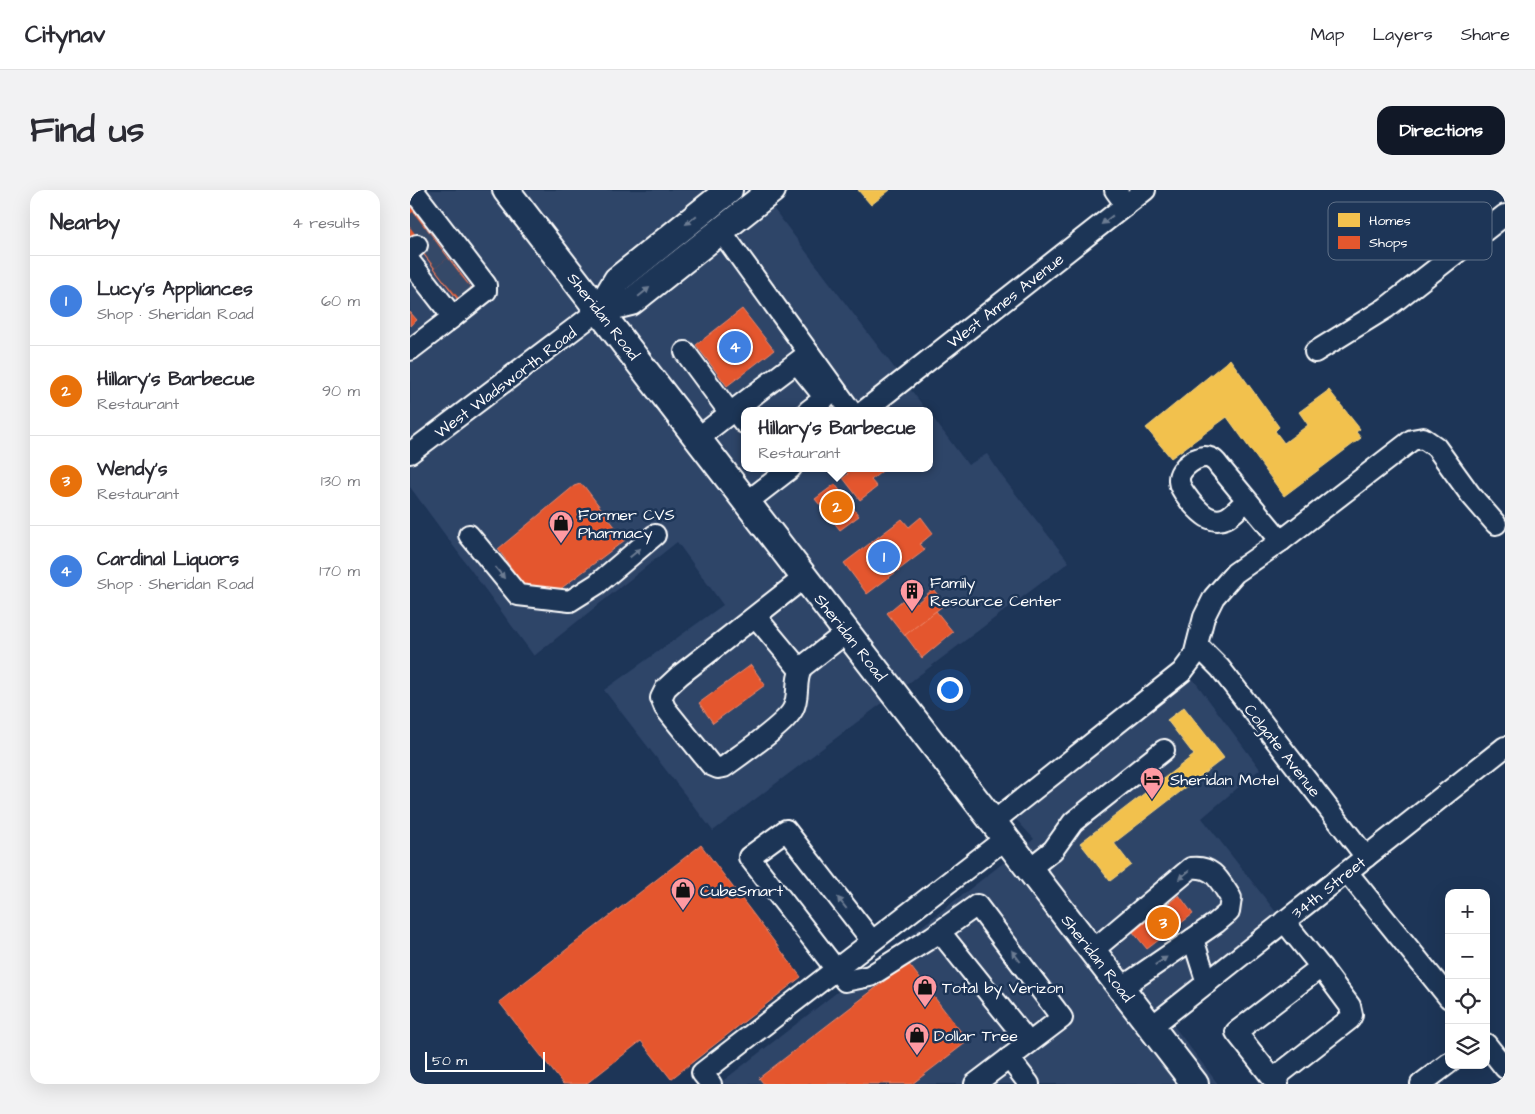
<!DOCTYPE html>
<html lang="en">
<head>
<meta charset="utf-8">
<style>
	:root { --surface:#fff; --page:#f2f2f3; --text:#2b2b33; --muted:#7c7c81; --line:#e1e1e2; --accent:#111827 }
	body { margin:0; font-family:"Architects Daughter",sans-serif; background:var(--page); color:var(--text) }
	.controls { position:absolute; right:15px; bottom:15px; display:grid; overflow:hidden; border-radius:10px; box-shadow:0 5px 20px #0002 }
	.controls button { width:45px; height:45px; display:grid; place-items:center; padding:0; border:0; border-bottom:1px solid var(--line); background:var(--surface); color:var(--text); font:25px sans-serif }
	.scale { position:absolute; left:15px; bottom:12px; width:120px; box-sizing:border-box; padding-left:5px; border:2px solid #fff; border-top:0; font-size:14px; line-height:18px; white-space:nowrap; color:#fff; -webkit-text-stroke:4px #1d3557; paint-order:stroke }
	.you { position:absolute; left:539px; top:499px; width:18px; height:18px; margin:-12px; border:4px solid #fff; border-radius:50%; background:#1a73e8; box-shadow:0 0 0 8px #1a73e833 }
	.badge { display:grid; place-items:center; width:32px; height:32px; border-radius:50%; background:var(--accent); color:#fff; font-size:16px; font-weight:700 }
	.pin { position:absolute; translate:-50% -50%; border:2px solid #fff; box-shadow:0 1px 5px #0006 }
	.popup { position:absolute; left:331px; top:217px; width:192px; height:65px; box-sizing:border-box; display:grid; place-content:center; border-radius:10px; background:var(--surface); filter:drop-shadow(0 1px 4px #0005); font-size:16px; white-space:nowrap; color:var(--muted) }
	.popup b { font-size:19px; color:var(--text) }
	.popup::after { content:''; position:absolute; left:50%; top:100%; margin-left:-10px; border:10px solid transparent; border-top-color:var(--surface) }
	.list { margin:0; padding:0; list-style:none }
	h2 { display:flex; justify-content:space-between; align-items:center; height:65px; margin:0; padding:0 20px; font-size:21px }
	h2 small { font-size:16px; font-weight:400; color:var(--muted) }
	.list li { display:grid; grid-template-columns:32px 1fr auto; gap:15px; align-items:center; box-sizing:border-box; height:90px; padding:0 20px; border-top:1px solid var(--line) }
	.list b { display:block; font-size:19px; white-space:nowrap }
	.list p { margin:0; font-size:16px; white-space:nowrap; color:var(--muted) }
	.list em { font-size:16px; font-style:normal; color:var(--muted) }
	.icon { flex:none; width:28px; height:28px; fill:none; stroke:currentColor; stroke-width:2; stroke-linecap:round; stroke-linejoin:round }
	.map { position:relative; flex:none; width:1095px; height:894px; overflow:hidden; border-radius:15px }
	header { display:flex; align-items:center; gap:30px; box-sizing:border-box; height:70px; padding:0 25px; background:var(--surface); border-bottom:1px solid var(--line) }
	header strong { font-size:24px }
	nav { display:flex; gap:28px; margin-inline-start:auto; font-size:18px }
	.intro { display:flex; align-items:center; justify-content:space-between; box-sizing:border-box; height:120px; padding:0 30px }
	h1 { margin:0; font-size:35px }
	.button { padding:12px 22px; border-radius:15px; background:var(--accent); color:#fff; font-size:18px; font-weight:700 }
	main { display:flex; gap:30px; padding:0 30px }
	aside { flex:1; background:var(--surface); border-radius:15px; box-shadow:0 5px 20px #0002 }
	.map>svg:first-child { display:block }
	.built { fill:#2e4468 }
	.homes { fill:#f2c14e; stroke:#f6d483 }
	.shops { fill:#e4572e; stroke:#ec896d }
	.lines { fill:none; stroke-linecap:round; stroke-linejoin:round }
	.minor-tunnel { stroke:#344968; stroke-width:20; stroke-dasharray:20 10; stroke-linecap:butt }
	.minor-casing { stroke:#fff; stroke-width:24 }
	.major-casing { stroke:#fff; stroke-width:30 }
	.minor { stroke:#1d3557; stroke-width:20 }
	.major { stroke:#1d3557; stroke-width:26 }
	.oneway { fill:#6c7c92 }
	.labels { text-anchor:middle; stroke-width:5; stroke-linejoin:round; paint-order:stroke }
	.street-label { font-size:16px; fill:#fff; stroke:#1d3557 }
	.poi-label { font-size:16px; fill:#fff; stroke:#1d3557; text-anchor:start }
	.key { fill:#1d3557; stroke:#617289; stroke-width:1 }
	.key-label { font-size:14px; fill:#fff }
</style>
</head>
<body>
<header>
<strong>Citynav</strong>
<nav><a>Map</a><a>Layers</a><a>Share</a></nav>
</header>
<div class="intro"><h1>Find us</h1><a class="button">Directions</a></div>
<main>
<aside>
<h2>Nearby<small>4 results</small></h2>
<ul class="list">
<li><span class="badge" style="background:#3f7fe0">1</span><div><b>Lucy's Appliances</b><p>Shop · Sheridan Road</p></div><em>60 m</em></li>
<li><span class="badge" style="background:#e8710a">2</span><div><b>Hillary's Barbecue</b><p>Restaurant</p></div><em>90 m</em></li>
<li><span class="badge" style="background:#e8710a">3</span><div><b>Wendy's</b><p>Restaurant</p></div><em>130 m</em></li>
<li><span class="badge" style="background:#3f7fe0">4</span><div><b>Cardinal Liquors</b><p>Shop · Sheridan Road</p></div><em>170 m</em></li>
</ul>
</aside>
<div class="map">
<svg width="1095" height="894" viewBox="0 0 1095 894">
	<rect width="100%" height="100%" fill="#1d3557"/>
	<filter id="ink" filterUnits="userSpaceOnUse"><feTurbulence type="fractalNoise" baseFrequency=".02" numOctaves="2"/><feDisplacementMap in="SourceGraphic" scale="10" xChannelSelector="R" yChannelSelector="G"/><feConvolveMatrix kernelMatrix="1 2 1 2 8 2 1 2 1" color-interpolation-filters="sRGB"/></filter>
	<g filter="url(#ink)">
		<g class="built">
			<path d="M0 0H353L363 18 517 221H334V278H520V224L558 275 577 264 594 289 659 372 303 641 194 500 313 415 267 352 124 466 0 297Z"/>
			<path d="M783 489 850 579 792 628 880 740 760 831 808 894H309L624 649 602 625Z"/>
		</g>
		<g class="homes">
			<path d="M448 0H480L461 15Z"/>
			<path d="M820 169 869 237 865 241 874 253 898 235 889 222 919 200 950 239 946 242 951 248 874 306 817 227 761 268 736 238Z"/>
			<path d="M774 517 814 568 704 653 721 675 700 691 670 653 784 565 757 530Z"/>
		</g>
		<g class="shops">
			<path d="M0 16 65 103 51 114 0 46Z"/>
			<path d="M332 119 364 160 317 196 286 155Z"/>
			<path d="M0 122 7 130 0 136Z"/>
			<path d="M476 278 461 290 467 297 450 310 433 288 438 284 434 278Z"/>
			<path d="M170 294 174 296 215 350 145 403 117 400 88 359 164 296Z"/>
			<path d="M425 294 449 326 430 340 405 309Z"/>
			<path d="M511 327 523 343 510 354 515 360 457 404 434 373 492 329 499 337Z"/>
			<path d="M523 399 535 414 495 446 477 423 500 404 507 413Z"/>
			<path d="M526 421 543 442 512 468 495 445Z"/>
			<path d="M341 475 355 495 303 533 289 513Z"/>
			<path d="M291 655 391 787 261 889 231 851 176 894H153L89 812Z"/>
			<path d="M769 705 783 724 737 759 723 742Z"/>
			<path d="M498 773 558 851 502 894H354L349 888Z"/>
		</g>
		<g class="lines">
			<g class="minor-tunnel">
				<path d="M0 37 9 30"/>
				<path d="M7 55 21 45"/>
				<path d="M19 70 32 60"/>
				<path d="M31 86 44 76"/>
				<path d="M43 101 55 91"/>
			</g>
			<defs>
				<g id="minor">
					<path d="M3 0 76 95V101L43 127"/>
					<path d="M705 0 716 15"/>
					<path d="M311 41 441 221"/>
					<path d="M0 61 7 55"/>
					<path d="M0 72 43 127 0 160"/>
					<path d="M275 162 320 223"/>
					<path d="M905 162 976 118 1095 25"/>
					<path d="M387 173 415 208 398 221"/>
					<path d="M454 221 735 0"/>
					<path d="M334 233 324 220 399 163"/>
					<path d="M288 248 324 220"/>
					<path d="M0 263 189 120"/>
					<path d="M837 310C831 315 823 325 816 328 800 335 789 321 780 311 776 305 769 298 769 290 768 278 789 263 800 268 803 269 807 273 809 276L871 351"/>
					<path d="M337 312 381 278"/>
					<path d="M59 345 108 405 160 411 187 394 245 345"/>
					<path d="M395 387 270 485 256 498 251 508 255 518 301 575 308 578 314 577C330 565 375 535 383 519 390 506 384 491 392 477L437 442"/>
					<path d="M346 427 390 480"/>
					<path d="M787 455 810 478 956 667"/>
					<path d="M583 632 772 482 784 466 794 427 804 407 825 383 871 351 1002 250 1013 248 1026 257 1060 304 1086 334"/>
					<path d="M619 679 643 660 663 632 754 560"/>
					<path d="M937 682 1039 808"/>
					<path d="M874 731 911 777"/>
					<path d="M530 742 619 853"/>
					<path d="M783 749 797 793"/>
					<path d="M462 751 376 640 339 667 435 791 460 786 522 747 567 715 652 828 565 894"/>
					<path d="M682 761 781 678C804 675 810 692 821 708L819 722 806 733 711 798"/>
					<path d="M741 837 1095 557"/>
					<path d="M1076 854 1095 878"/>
					<path d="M599 868 619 894"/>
					<path d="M863 889 940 829 942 825 940 816 911 777 826 842 863 889 868 894"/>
					<path d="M301 894 292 883 596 648"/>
					<path d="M1011 894 1039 873"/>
				</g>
				<g id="major">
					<path d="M96 0 785 894"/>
					<path d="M189 120 221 112 362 0"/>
					<path d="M189 120 207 90 319 0"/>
				</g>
			</defs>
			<use href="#minor" class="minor-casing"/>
			<use href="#major" class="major-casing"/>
			<use href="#minor" class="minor"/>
			<use href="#major" class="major"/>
		</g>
		<defs><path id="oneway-solid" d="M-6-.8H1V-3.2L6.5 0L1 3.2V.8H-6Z" transform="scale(1.25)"/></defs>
		<g class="oneway">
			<use href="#oneway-solid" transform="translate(281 30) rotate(141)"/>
			<use href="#oneway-solid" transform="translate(697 30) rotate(142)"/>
			<use href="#oneway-solid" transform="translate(234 102) rotate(-39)"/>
			<use href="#oneway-solid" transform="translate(225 363) rotate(-40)"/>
			<use href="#oneway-solid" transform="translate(90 383) rotate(51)"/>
			<use href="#oneway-solid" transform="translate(774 685) rotate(140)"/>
			<use href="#oneway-solid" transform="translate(432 713) rotate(-128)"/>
			<use href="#oneway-solid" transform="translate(606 766) rotate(-127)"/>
			<use href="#oneway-solid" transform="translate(751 771) rotate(-34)"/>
		</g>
	</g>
	<defs>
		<symbol id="shop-pin" viewBox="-11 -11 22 30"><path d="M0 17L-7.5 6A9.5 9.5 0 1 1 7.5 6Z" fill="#ff9aa2" stroke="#1d3557"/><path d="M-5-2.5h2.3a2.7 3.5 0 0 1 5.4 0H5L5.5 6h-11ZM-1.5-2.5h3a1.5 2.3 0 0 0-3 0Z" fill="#111"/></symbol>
		<symbol id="building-pin" viewBox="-11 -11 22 30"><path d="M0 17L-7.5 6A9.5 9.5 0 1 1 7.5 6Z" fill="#ff9aa2" stroke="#1d3557"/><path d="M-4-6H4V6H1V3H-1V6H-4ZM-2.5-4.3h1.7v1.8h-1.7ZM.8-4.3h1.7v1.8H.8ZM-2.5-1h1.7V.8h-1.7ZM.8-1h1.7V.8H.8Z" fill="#111"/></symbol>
		<symbol id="hotel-pin" viewBox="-11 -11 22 30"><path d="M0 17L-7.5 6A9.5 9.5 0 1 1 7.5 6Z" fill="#ff9aa2" stroke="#1d3557"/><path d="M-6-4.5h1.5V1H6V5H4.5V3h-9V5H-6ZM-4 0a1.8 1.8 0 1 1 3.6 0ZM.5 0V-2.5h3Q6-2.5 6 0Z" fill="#111"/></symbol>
	</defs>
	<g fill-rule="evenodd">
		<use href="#shop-pin" x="137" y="319" width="28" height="38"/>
		<use href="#building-pin" x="488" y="387" width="28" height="38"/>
		<use href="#hotel-pin" x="728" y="575" width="28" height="38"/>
		<use href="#shop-pin" x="259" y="686" width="28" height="38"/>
		<use href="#shop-pin" x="501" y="783" width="28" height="38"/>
		<use href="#shop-pin" x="493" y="831" width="28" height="38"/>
	</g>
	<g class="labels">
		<g class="street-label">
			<text transform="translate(595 110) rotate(-38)" y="6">West Ames Avenue</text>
			<text transform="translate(194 126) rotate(52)" y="6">Sheridan Road</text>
			<text transform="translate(95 192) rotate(-37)" y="6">West Wadsworth Road</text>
			<text transform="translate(441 447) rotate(52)" y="6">Sheridan Road</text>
			<text transform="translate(873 560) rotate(52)" y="6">Colgate Avenue</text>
			<text transform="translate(918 697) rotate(-38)" y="6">34th Street</text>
			<text transform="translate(688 768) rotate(52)" y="6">Sheridan Road</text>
		</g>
		<g class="poi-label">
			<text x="168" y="330">Former CVS<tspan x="168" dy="18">Pharmacy</tspan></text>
			<text x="520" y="398">Family<tspan x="520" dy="18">Resource Center</tspan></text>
			<text x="760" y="595">Sheridan Motel</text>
			<text x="290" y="706">CubeSmart</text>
			<text x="532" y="803">Total by Verizon</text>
			<text x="524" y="851">Dollar Tree</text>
		</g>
	</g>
	<rect x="918" y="12" width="164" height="58" rx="8" class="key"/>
	<rect x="928" y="23" width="22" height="14" fill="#f2c14e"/>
	<rect x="928" y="46" width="22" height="13" fill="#e4572e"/>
	<g class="key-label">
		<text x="959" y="35">Homes</text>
		<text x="959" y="57">Shops</text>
	</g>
</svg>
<div class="controls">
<button>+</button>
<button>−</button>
<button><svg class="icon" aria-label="locate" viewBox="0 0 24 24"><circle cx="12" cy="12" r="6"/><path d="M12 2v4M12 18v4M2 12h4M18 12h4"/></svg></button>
<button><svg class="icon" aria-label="layers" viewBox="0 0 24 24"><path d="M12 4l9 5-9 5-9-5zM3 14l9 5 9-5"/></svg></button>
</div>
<div class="scale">50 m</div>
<div class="you"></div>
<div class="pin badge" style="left:474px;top:367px;background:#3f7fe0">1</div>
<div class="pin badge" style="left:427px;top:317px;background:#e8710a">2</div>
<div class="popup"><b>Hillary's Barbecue</b>Restaurant</div>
<div class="pin badge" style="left:753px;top:733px;background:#e8710a">3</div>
<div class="pin badge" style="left:325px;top:157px;background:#3f7fe0">4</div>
</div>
</main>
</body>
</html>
